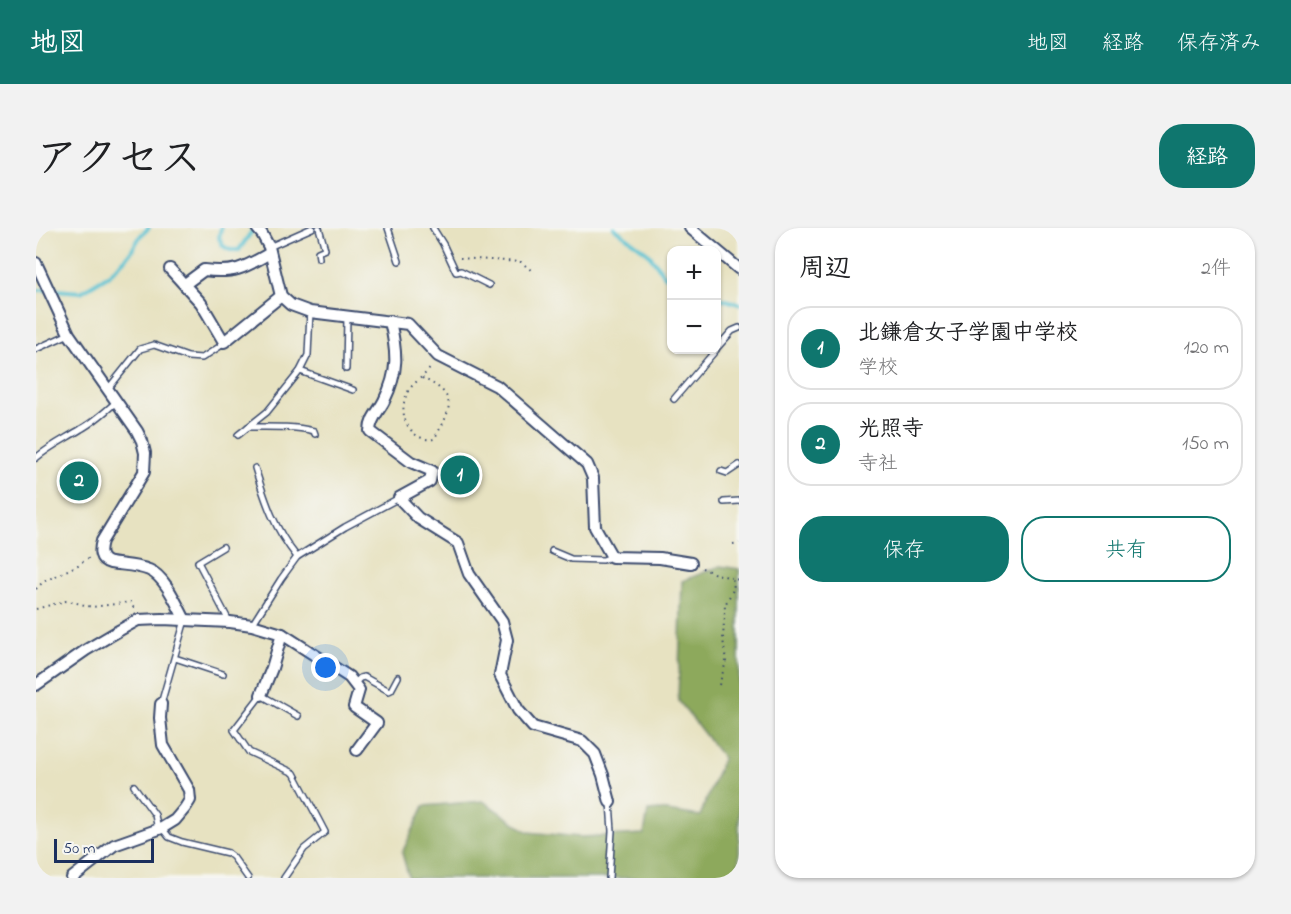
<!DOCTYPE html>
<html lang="ja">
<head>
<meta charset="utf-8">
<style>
	:root { --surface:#fff; --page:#f2f2f2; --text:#202124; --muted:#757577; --line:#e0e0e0; --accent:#0f766e }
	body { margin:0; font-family:"Indie Flower","Klee One",sans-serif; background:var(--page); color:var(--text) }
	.controls { position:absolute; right:18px; top:18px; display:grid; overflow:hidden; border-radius:12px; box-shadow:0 2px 4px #0004 }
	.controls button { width:54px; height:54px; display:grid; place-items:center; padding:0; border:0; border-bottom:2px solid var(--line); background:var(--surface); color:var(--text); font:30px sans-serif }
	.scale { position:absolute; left:18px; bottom:15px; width:100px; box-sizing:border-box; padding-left:6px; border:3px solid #1b2f5e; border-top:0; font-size:16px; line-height:21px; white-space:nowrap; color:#1b2f5e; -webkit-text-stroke:4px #f6f6f2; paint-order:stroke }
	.you { position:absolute; left:290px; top:440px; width:21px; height:21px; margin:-15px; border:4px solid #fff; border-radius:50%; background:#1a73e8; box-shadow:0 0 0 9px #1a73e833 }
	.badge { display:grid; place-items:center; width:39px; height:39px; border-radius:50%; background:var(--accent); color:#fff; font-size:20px; font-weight:700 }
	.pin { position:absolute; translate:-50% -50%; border:3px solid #fff; box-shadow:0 2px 6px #0006 }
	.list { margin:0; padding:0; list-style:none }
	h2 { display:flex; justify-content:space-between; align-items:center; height:78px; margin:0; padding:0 24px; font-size:26px }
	h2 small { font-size:20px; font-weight:400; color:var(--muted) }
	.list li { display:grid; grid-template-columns:39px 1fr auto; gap:18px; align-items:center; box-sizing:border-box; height:84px; margin:0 12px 12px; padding:0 12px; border:2px solid var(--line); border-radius:24px }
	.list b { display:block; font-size:22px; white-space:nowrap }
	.list p { margin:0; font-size:20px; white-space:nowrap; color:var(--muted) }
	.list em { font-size:20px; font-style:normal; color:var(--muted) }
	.actions { display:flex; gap:12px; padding:18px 24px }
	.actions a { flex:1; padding:14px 0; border:2px solid var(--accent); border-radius:24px; text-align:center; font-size:21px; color:var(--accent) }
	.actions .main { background:var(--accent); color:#fff }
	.map { position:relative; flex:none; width:703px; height:650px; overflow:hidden; border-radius:24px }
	header { display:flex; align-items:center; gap:36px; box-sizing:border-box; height:84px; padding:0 30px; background:var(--accent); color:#fff }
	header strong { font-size:28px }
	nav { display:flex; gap:33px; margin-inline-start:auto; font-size:21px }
	.intro { display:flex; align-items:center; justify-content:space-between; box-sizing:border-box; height:144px; padding:0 36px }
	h1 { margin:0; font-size:42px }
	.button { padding:15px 27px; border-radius:24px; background:var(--accent); color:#fff; font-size:21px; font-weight:700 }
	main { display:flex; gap:36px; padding:0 36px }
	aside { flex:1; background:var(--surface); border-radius:24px; box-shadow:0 2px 4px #0004 }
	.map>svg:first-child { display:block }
	.forest { fill:#8da95b; stroke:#546c5c; stroke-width:1.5 }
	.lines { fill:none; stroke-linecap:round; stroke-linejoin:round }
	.stream { stroke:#56c1d1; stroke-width:4 }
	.lane-casing { stroke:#3a4a6d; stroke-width:8 }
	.street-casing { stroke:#3a4a6d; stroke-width:14 }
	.path { stroke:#3a4a6d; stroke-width:2; stroke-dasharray:1.5 4.5; stroke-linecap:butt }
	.lane { stroke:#fff; stroke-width:5 }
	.street { stroke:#fff; stroke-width:10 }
</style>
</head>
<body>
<header>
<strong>地図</strong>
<nav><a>地図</a><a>経路</a><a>保存済み</a></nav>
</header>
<div class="intro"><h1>アクセス</h1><a class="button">経路</a></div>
<main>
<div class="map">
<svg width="703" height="650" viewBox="0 0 703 650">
	<rect width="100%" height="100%" fill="#f6f6f2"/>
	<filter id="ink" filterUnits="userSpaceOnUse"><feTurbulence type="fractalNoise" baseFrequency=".0167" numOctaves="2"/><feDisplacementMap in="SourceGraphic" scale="12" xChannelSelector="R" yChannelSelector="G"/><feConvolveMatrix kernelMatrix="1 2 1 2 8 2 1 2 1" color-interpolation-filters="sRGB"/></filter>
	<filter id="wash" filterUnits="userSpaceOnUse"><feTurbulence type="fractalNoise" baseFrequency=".008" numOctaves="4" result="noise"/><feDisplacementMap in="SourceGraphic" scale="24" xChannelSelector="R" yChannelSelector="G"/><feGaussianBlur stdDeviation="1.35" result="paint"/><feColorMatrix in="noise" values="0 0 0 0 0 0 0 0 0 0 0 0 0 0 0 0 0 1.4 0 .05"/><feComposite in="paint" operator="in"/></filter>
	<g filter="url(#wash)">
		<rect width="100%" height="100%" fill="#e7e2c1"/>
		<path class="forest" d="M684 338 703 341V650H373L366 625 388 578 447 573 492 604 544 609 608 606 612 583 624 582 664 588 687 530 642 472 646 353Z"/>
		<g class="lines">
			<g class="stream">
				<path d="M185 0 183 10 187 18 194 22H203L218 0"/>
				<path d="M578 0 612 25 629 48 636 52"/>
				<path d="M0 62H20L45 64 73 47 93 27 105 7 113 0"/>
				<path d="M680 69 703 76"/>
			</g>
		</g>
	</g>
	<g filter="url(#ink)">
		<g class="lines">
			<defs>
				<g id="lane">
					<path d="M283 0 289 21 282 24 283 30"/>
					<path d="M352 0 363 33"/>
					<path d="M397 0 407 16 420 44 425 43 453 57"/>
					<path d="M233 19 276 0"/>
					<path d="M0 121 33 106"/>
					<path d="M680 121 696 103 703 100"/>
					<path d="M310 141 311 89"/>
					<path d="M264 143 317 162"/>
					<path d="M72 161 104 121 118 117 152 129 166 130 183 119 187 114"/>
					<path d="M638 171 680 122"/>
					<path d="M212 199C234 199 256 198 278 203L279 206"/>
					<path d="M202 207 231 184 264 143 272 127 274 84"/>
					<path d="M0 230C14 218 29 211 45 201 58 194 69 184 80 174"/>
					<path d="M219 240C230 275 238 300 261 329"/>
					<path d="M685 243 691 245 703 237"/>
					<path d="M688 274 703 273"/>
					<path d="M187 319 162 334 193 393"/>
					<path d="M516 323 535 331 567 332 575 329"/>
					<path d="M216 397 245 351 261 329 309 299 363 270"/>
					<path d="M139 430 187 446"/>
					<path d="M318 456 324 450 328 449 353 463 355 462 362 449"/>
					<path d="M125 476 149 392"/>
					<path d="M98 558 119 587 122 602"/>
					<path d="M126 600 133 609 146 614 192 625 197 629 212 650"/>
					<path d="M248 650 268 621 289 604 258 545 213 524 198 502 225 467 262 488"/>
					<path d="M573 650 576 603 574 574"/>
				</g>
				<g id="street">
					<path d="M221 0 226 6 233 19 245 68 255 77 274 84 372 96 402 128 461 158 551 236 557 250 559 299 576 329 624 330 655 335"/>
					<path d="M654 0 703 41"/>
					<path d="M0 35 33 106 101 203 106 213 109 225 108 244 66 313C63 323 63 332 74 335 87 337 102 337 113 342 129 348 141 377 149 392"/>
					<path d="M134 41 165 75 188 114 245 68"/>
					<path d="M149 56 168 42C198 46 208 40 234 25"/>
					<path d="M354 93C361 125 363 143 348 173 343 183 334 191 334 203L375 234 396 243 394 253 363 270 382 290 422 315 433 346 466 393 471 412 464 447 482 482 497 499 546 513 559 526 567 547 574 574"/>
					<path d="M0 457 50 422 84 402 102 392 126 391 194 394 216 397 246 406 313 449 323 462 318 479 341 495 321 522"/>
					<path d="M225 467 236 440 246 406"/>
					<path d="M36 650 78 617 126 600 139 592 149 580 154 572 153 562 127 517 124 490 125 476"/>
				</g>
			</defs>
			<use href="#lane" class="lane-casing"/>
			<use href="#street" class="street-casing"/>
			<g class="path">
				<path d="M424 30 485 34 496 43"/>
				<path d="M386 150C423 167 416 181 398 211 389 213 379 208 374 201 364 188 366 170 376 158 383 151 390 146 396 138"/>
				<path d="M697 316 703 315"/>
				<path d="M666 340 677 345 703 352"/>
				<path d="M0 361 7 354 42 337 54 329"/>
				<path d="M0 381 29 373 37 374 56 379 95 374 98 381"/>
				<path d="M683 457 690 434 687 411 689 377 698 360 696 349"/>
			</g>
			<use href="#lane" class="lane"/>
			<use href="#street" class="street"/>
		</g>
	</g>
</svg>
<div class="controls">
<button>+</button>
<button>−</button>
</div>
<div class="scale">50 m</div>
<div class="you"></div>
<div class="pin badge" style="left:424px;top:247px">1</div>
<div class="pin badge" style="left:43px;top:253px">2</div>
</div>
<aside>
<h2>周辺<small>2件</small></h2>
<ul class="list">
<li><span class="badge">1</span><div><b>北鎌倉女子学園中学校</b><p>学校</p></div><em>120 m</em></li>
<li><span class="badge">2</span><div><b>光照寺</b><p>寺社</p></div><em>150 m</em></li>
</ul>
<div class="actions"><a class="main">保存</a><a>共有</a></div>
</aside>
</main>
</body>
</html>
